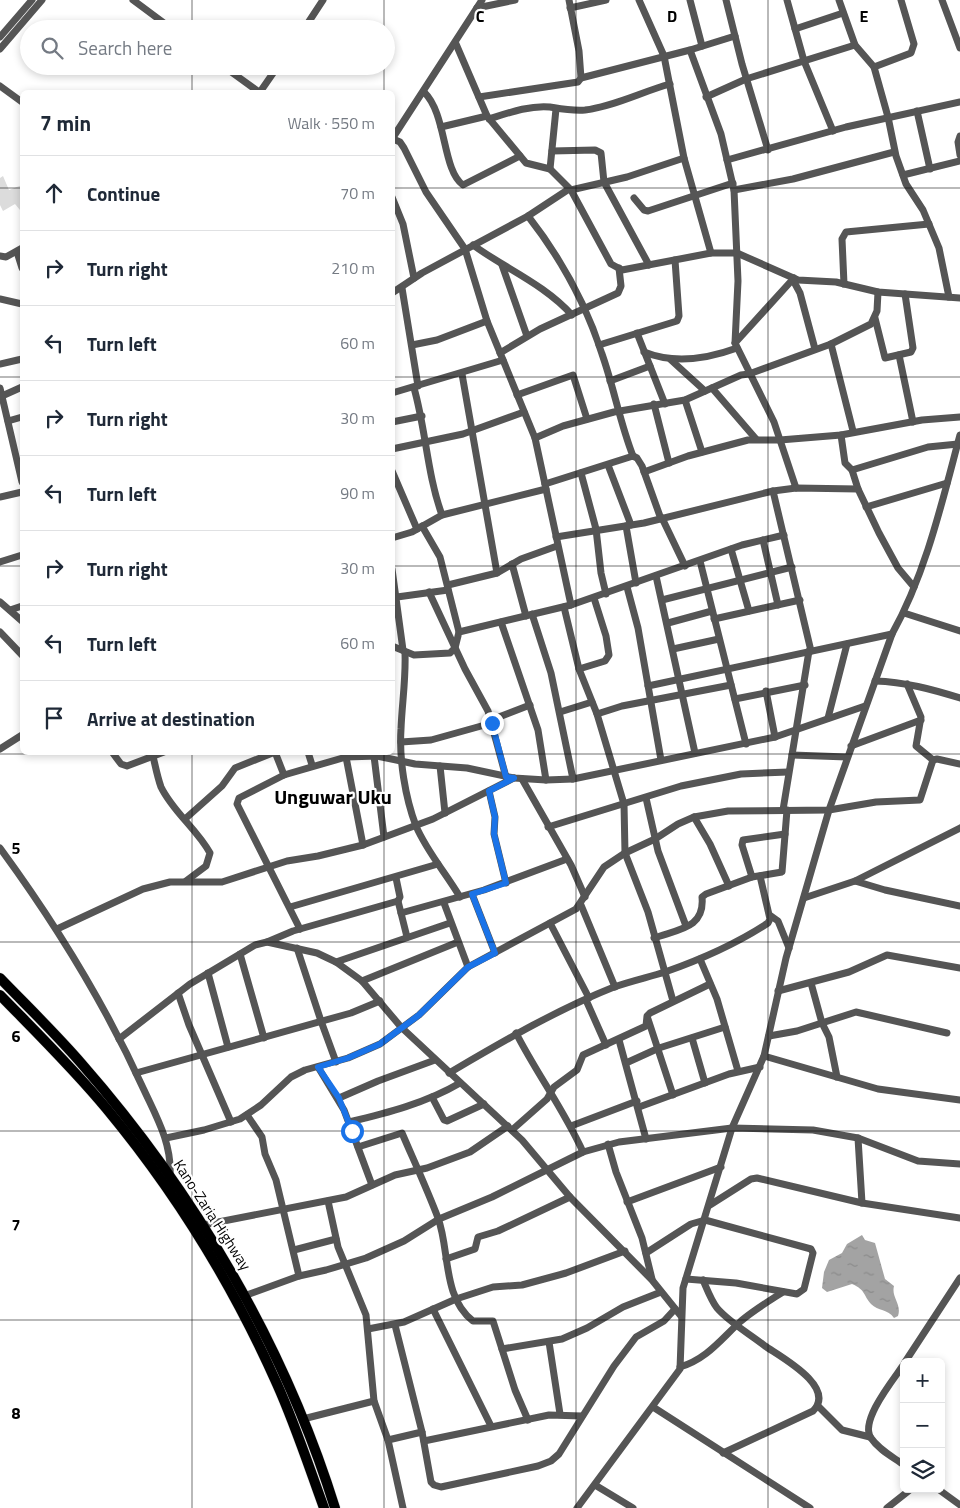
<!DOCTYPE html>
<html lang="en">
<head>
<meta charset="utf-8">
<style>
	:root { --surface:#fff; --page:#f6f6f7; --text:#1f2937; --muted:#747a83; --line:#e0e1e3 }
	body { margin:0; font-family:"Titillium Web",sans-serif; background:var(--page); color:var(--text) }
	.controls { position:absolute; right:15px; bottom:15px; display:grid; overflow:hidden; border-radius:8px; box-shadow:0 2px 8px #0003 }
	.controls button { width:45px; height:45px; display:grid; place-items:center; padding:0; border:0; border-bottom:1px solid var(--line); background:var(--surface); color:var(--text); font:25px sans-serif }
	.stop { position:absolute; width:15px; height:15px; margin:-11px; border:4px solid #1a73e8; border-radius:50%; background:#fff }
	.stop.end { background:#1a73e8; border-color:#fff; box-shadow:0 1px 5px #0008 }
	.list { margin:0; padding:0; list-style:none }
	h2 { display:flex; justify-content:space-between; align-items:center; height:65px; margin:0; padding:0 20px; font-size:21px }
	h2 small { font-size:16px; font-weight:400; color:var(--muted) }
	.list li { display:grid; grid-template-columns:32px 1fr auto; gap:15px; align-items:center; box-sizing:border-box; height:75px; padding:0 20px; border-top:1px solid var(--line) }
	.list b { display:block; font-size:19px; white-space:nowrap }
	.list em { font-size:16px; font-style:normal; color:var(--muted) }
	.icon { flex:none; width:28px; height:28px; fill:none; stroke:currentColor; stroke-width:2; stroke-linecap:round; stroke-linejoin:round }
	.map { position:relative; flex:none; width:960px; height:1508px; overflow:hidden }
	.search { position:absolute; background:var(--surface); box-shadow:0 2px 8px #0003; left:20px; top:20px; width:375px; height:55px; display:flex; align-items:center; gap:12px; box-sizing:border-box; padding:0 18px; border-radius:28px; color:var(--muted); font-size:19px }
	.panel { position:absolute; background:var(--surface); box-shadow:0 2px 8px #0003; left:20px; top:90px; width:375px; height:665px; border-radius:8px }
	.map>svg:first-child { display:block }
	.green { fill:#dcdcdc }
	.water { fill:url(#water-ripples) }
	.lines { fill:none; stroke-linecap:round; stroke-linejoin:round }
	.highway-casing { stroke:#dbdbdb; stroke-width:11 }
	.minor { stroke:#555; stroke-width:7 }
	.highway { stroke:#000; stroke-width:10 }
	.route { stroke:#1a73e8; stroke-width:6 }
	.grid { fill:none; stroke:#000; stroke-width:1; stroke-opacity:0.55 }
	.labels { text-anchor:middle; stroke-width:4.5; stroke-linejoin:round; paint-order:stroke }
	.street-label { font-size:15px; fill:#000; stroke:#fff }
	.district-label { font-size:20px; font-weight:bold; fill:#000; stroke:#fff }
	.grid-label { font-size:16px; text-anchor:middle; font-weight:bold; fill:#000; stroke:#fff; stroke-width:4.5; stroke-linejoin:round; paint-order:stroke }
</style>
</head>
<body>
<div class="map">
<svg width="960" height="1508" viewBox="0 0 960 1508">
	<defs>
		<pattern id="water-ripples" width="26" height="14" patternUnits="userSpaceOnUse" patternTransform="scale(1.25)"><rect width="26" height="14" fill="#a3a3a3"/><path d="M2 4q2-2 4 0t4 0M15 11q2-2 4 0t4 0" fill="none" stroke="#8b8b8b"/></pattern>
	</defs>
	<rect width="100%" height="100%" fill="#fff"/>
	<path class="green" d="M3 176 9 190 22 185V209L20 210 15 204 3 211 0 205V178Z"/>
	<path class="water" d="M862 1235 865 1240 875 1243 885 1279 894 1286C891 1297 902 1304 898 1316L894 1318C888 1309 878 1311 871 1304 863 1295 866 1290 852 1284L827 1292 822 1288 824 1272 829 1260 842 1253 847 1244Z"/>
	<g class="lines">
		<defs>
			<g id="highway">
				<path d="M0 978C27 1006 55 1033 81 1063 194 1192 284 1344 335 1508"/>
				<path d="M0 995C36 1032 73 1068 106 1108 175 1191 233 1285 277 1384 295 1424 309 1467 324 1508"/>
			</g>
		</defs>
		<use href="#highway" class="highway-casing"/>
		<g class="minor">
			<path d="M133 0 172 29"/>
			<path d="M569 0 579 51 581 78"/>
			<path d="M639 0 664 56 684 158 711 253"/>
			<path d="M690 0 702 46"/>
			<path d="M726 0 742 64 768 150"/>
			<path d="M787 0 804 61 833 131"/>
			<path d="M839 0 855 45 874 67 888 117 896 156 906 184 923 210 939 248 949 297"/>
			<path d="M942 0 960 48"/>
			<path d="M477 8 515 0"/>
			<path d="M570 8 606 0"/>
			<path d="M304 29 323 0"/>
			<path d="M795 29 843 13"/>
			<path d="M0 37 32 0"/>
			<path d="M456 44 487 116 526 163 550 169 571 190 611 264 622 270 711 253H737L798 280 836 282 878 292 960 298"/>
			<path d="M0 49 42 0"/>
			<path d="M690 50 721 134 734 190 738 281 735 343 774 422 796 488"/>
			<path d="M223 66 259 92"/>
			<path d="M874 67 911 53 914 44 901 0"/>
			<path d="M0 86 22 102"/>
			<path d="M260 92 278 66"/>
			<path d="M424 92C447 114 442 170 463 185L520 156"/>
			<path d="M479 97 578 82 581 78 690 50 735 36"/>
			<path d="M706 97 746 79 855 45"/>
			<path d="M917 111 930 169"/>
			<path d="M489 119C508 113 530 105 550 107 562 109 572 111 585 110 615 106 641 92 670 84"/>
			<path d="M441 127 487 116"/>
			<path d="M960 136 958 142 960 155"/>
			<path d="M392 139 482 0"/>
			<path d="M393 139 400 142 404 148 426 192 465 249 487 321 535 438 571 605"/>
			<path d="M552 151 595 150 601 153 604 182 649 265"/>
			<path d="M727 160 846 127 960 102"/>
			<path d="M550 169 556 109"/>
			<path d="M903 175 960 161"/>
			<path d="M571 190 627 177 684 158"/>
			<path d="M734 190 793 179 894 152"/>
			<path d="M392 197 403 224 414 278"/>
			<path d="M634 198 644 210 648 211 733 183"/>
			<path d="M528 216C560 257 586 304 602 354 614 388 620 423 633 456"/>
			<path d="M473 245C506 269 544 284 572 315"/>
			<path d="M17 252 22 268"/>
			<path d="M0 256 6 257 22 248"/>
			<path d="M502 265 527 336"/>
			<path d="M793 280 800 293 815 349"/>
			<path d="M844 284 842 239 846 232 929 224"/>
			<path d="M402 288 418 386"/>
			<path d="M392 293 422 273 528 216 569 189"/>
			<path d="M0 299 22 304"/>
			<path d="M875 318 885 358 911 352 913 348 905 294"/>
			<path d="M637 333 665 404"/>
			<path d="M735 343 794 278"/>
			<path d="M831 344 853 431"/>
			<path d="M412 345 437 340 487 321"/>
			<path d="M599 345 677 321 679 316 675 260"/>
			<path d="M644 352C674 364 707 359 737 348"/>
			<path d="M500 353 540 329 618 293 621 286 619 268"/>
			<path d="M899 355 913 422"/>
			<path d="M671 360 705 391"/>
			<path d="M0 364 22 359"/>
			<path d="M462 374 497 573"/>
			<path d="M610 381 650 366"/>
			<path d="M0 388 22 482"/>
			<path d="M414 388C426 430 427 474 442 515"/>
			<path d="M712 388 756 439"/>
			<path d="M392 393 503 360"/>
			<path d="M517 395 573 375 587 419"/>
			<path d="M2 396 22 387"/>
			<path d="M685 400 702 452"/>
			<path d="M654 404 669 463"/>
			<path d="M8 421 22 417"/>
			<path d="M392 422 422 416"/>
			<path d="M841 435 845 463 852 470 858 489 879 533 898 568 914 587"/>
			<path d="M535 438 563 426 614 412 685 400 741 375 749 374 831 344 871 324 877 311 878 292"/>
			<path d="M392 449 463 434 524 412"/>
			<path d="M608 465 631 525"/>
			<path d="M852 470 928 447 958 444"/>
			<path d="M392 471 417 529"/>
			<path d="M644 472 688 456 748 440H780L841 435 922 420 960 417"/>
			<path d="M581 473 596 529 601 573 606 594"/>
			<path d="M545 484 633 456 637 458 642 466 661 519"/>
			<path d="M773 491 811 651"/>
			<path d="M0 497 22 492"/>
			<path d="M866 507 947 483"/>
			<path d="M662 518 685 566"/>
			<path d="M422 526 440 557 459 632"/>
			<path d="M626 526 636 583"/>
			<path d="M556 537 644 523 773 491 796 488 858 489"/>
			<path d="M392 538 412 532 442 515 546 489"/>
			<path d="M763 540 778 605"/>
			<path d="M731 549 749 611"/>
			<path d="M700 561 746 744"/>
			<path d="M0 562 22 555"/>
			<path d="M512 564 526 616"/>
			<path d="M392 569 403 650"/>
			<path d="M656 576 695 753"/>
			<path d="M448 585 497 573 521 559 557 546"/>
			<path d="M627 587 638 628 661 760"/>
			<path d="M429 592 465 669 488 711 506 777"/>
			<path d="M397 597 448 590"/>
			<path d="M662 600 792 567"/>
			<path d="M0 602 22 621"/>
			<path d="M564 607 579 669 597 714 624 804 625 853 648 912 673 1001"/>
			<path d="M10 610 22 606"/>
			<path d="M904 613 960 631"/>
			<path d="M532 614 551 673 573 779 775 737 865 706"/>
			<path d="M714 619 800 600"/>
			<path d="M501 622 538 730 546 780"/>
			<path d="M668 623 712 611"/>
			<path d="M0 632 22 655"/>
			<path d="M392 646 414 655 450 653 455 648 459 632 571 605 742 545 784 535"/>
			<path d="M673 649 719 639"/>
			<path d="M405 653C406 679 402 703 401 729 399 759 405 797 416 826 427 852 446 873 460 897"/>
			<path d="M579 669 605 661 609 655 606 636 594 598"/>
			<path d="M875 681C905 682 931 689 960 698"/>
			<path d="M907 684 921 717 916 746 933 760 937 759 960 764"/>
			<path d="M648 686 892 634"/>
			<path d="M766 691 775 737"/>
			<path d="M735 699 805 685"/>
			<path d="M560 712 592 702"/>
			<path d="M597 714 622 706 731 685"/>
			<path d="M828 718 847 644"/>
			<path d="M491 720 530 705"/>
			<path d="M401 742 431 740 492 723"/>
			<path d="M851 746 921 720"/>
			<path d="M0 749 22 735"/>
			<path d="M112 752 121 764 127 766 164 752"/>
			<path d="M152 752C155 764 157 776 161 787 173 812 197 829 210 853L206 866 186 881"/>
			<path d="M308 752 312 765"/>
			<path d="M792 755 847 757"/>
			<path d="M374 756 384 837"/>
			<path d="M346 757 363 845"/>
			<path d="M440 766 445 813"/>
			<path d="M522 779 571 865 585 897"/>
			<path d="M489 791 495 817 494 834 506 883"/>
			<path d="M646 798 658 851 686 926"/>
			<path d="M783 810 809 651"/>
			<path d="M694 817 710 844 729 886"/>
			<path d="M185 819 222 786 235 768 275 752 284 775"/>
			<path d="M548 827 681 786 741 774 788 772"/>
			<path d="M0 848C55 923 105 1004 144 1090 157 1118 172 1144 170 1176"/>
			<path d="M752 877 742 845 743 840 785 834"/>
			<path d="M855 881 960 828"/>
			<path d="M472 894 495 953"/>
			<path d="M804 898 855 881 885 890 960 906"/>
			<path d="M398 901 407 937"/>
			<path d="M444 903 468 967"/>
			<path d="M581 905 615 987"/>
			<path d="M290 907 438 864"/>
			<path d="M401 913 484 890 567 859"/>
			<path d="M771 916 778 921 789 948"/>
			<path d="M550 923 589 998"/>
			<path d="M57 929 143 889 170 882H222L287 861 318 856 363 845 433 819 514 778"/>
			<path d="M300 929 237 804 239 798 284 775 346 757 377 756 415 764 467 768 514 778 546 780 573 779"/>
			<path d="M654 938C679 929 705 928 702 897L706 894 752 877 782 872 787 810"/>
			<path d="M267 942 293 931 398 901 400 897 396 878"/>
			<path d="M297 948 321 1021 336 1062"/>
			<path d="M240 954 264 1038"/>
			<path d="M700 959 717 999 738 1071"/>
			<path d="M336 962 450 923"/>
			<path d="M208 973 228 1047"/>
			<path d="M362 981 458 942"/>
			<path d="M811 983 822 1023 829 1037 837 1077"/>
			<path d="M778 991 849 972 887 955 960 968"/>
			<path d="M178 993 189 1025 231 1122"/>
			<path d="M586 1000 606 1045"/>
			<path d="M648 1019 673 1095"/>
			<path d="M516 1033C537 1074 564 1110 583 1152"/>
			<path d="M769 1036 797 1031 856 1012 947 1033"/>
			<path d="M692 1038 705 1083"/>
			<path d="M119 1039 190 984 255 945 267 942 317 953 336 962 362 981 401 1027 522 1140 570 1197 652 1280 681 1316"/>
			<path d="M619 1040 646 1139"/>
			<path d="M764 1056 878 1089 960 1100"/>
			<path d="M626 1063 659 1048 725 1027"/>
			<path d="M318 1067 344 1110 372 1185"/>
			<path d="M136 1073 351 1013 380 1001"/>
			<path d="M449 1073C502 1042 556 1010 614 987 631 981 649 977 665 972 702 959 736 944 768 923L770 919 760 876"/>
			<path d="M432 1097 444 1120 447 1121 484 1104"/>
			<path d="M339 1098 378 1081 435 1060"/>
			<path d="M639 1107 729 1074 760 1067"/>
			<path d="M247 1115 262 1137 265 1154 276 1180 299 1276"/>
			<path d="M349 1122C387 1113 426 1103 460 1083"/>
			<path d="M571 1126 637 1101"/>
			<path d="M512 1130 547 1099 554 1087 577 1070 583 1055 646 1026 647 1016 650 1013 710 984"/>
			<path d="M166 1138 204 1130 240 1119 261 1105 291 1077 305 1070 348 1058 380 1044 419 1015 468 967 576 909 604 867 625 853 655 839 678 824 694 817 728 811 829 810 876 802 920 800 933 760"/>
			<path d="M858 1138 862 1203"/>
			<path d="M608 1144 616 1172 642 1238 652 1279"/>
			<path d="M358 1147 402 1133C414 1161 427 1189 438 1218 450 1250 442 1297 473 1321H493L515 1390 528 1420"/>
			<path d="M328 1201 338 1247 366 1315 374 1401 388 1440 403 1508"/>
			<path d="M627 1202 721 1167"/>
			<path d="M710 1205 751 1179 757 1178 862 1203 960 1218"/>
			<path d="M203 1225 346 1197 395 1175 427 1168 470 1152 508 1126"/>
			<path d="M294 1250 336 1239"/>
			<path d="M646 1253 691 1224 705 1220 811 1249 813 1253 804 1289 797 1294 736 1283 686 1279"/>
			<path d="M446 1259 475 1249 478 1237 498 1231 570 1197"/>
			<path d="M703 1280C707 1289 711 1300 717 1308 730 1323 750 1334 765 1346 781 1357 837 1387 813 1411L723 1453"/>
			<path d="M244 1296 299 1276 326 1270 366 1258 404 1241 439 1219 492 1197 583 1152 619 1142 732 1128 813 1130 858 1138 918 1161 960 1164"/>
			<path d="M433 1309 491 1426"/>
			<path d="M395 1325 422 1432 431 1482 434 1485 441 1487 538 1466 551 1461 559 1454 614 1366 636 1337 664 1321 675 1309"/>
			<path d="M368 1329 404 1322 456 1299 493 1287 522 1285 566 1273 625 1251"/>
			<path d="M549 1342 560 1414"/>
			<path d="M502 1349 562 1339 587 1328 623 1307 661 1292"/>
			<path d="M905 1362 960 1278"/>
			<path d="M904 1364C894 1379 859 1421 871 1438 879 1450 893 1457 904 1465"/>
			<path d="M680 1367C707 1359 721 1339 741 1321 754 1310 769 1301 783 1292"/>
			<path d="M818 1406 842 1430 870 1437"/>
			<path d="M653 1407 810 1508"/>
			<path d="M303 1419 374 1401"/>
			<path d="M388 1440 422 1432"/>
			<path d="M424 1441 549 1415 582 1416"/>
			<path d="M595 1485 633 1508"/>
			<path d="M938 1489 960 1505"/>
			<path d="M577 1508 680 1369 683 1288 732 1128 764 1056 786 958 829 810 892 634C926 573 942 502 960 435"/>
			<path d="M887 1508 911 1489"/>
		</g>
		<use href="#highway" class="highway"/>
	</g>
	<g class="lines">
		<path class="route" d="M352 1131 339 1098 318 1067 348 1058 380 1044 419 1015 468 967 495 953 472 894 506 883 494 834 495 817 489 791 514 778 506 777 492 723"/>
	</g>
	<path class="grid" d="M192 0V29M384 0V29M576 0V1508M768 0V1508M192 66V92M384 66V92M0 188H22M392 188H960M0 377H22M392 377H960M0 566H22M392 566H960M192 752V1508M384 752V1508M0 754H960M0 942H960M0 1131H960M0 1320H960"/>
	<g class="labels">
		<g class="street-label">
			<text transform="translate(212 1215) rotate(57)" y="5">Kano-Zaria Highway</text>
		</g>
		<g class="district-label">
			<text x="333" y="804">Unguwar Uku</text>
		</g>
	</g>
	<g class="grid-label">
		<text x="480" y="22">C</text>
		<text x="672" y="22">D</text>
		<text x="864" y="22">E</text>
		<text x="16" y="854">5</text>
		<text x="16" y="1042">6</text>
		<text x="16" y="1231">7</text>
		<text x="16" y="1419">8</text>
	</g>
</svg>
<div class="controls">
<button>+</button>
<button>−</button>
<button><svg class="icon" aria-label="layers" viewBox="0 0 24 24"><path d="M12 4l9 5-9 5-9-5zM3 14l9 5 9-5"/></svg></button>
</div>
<div class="stop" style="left:352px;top:1131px"></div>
<div class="stop end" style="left:492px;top:723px"></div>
<div class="search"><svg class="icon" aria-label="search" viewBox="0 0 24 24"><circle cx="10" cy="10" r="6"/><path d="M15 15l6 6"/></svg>Search here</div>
<section class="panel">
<h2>7 min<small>Walk · 550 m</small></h2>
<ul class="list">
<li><svg class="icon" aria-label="ahead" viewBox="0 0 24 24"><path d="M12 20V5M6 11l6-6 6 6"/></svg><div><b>Continue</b></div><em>70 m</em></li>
<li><svg class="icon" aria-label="right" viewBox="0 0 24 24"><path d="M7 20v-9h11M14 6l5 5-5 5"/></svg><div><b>Turn right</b></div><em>210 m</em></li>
<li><svg class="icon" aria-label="left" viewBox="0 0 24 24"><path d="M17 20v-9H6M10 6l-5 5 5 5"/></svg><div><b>Turn left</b></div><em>60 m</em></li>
<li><svg class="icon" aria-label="right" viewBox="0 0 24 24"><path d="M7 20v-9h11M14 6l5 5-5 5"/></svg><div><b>Turn right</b></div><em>30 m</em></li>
<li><svg class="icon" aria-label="left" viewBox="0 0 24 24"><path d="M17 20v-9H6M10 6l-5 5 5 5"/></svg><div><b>Turn left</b></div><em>90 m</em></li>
<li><svg class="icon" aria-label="right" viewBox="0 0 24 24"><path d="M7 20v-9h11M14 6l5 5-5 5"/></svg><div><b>Turn right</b></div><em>30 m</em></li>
<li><svg class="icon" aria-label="left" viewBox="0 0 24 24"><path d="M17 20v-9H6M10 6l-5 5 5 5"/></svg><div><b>Turn left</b></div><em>60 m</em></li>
<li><svg class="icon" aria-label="arrive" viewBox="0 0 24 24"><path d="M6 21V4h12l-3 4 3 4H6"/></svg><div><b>Arrive at destination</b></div></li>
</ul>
</section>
</div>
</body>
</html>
